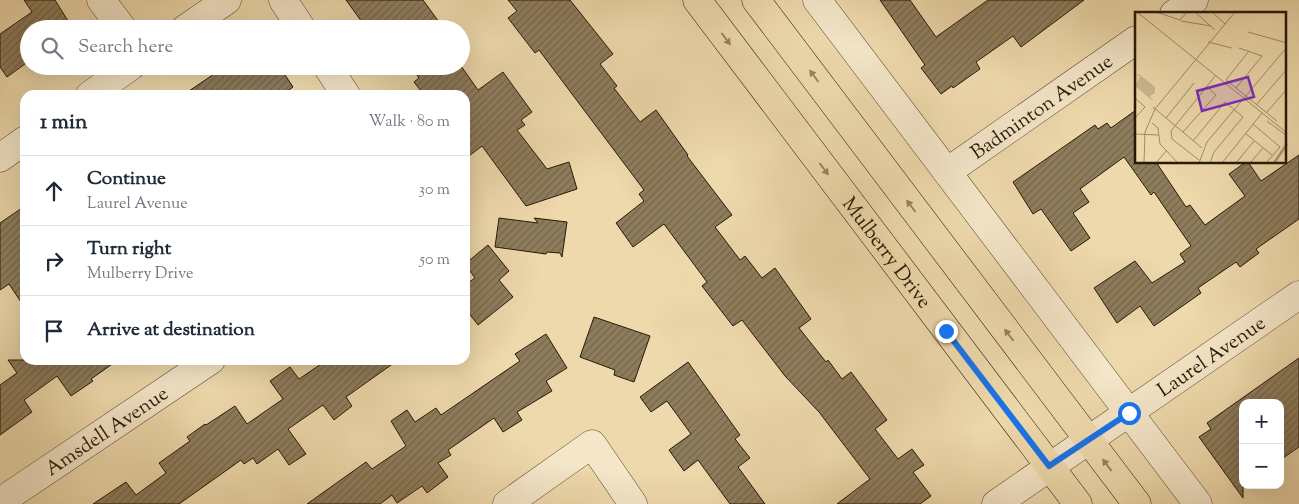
<!DOCTYPE html>
<html lang="en">
<head>
<meta charset="utf-8">
<style>
	:root { --surface:#fff; --page:#f2f2f3; --text:#1f2937; --muted:#747a83; --line:#e0e1e3 }
	body { margin:0; font-family:"Sorts Mill Goudy",serif; background:var(--page); color:var(--text) }
	.controls { position:absolute; right:15px; bottom:15px; display:grid; overflow:hidden; border-radius:10px; box-shadow:0 5px 20px #0002 }
	.controls button { width:45px; height:45px; display:grid; place-items:center; padding:0; border:0; border-bottom:1px solid var(--line); background:var(--surface); color:var(--text); font:25px sans-serif }
	.stop { position:absolute; width:15px; height:15px; margin:-11px; border:4px solid #1a73e8; border-radius:50%; background:#fff }
	.stop.end { background:#1a73e8; border-color:#fff; box-shadow:0 1px 5px #0008 }
	.list { margin:0; padding:0; list-style:none }
	h2 { display:flex; justify-content:space-between; align-items:center; height:65px; margin:0; padding:0 20px; font-size:21px }
	h2 small { font-size:16px; font-weight:400; color:var(--muted) }
	.list li { display:grid; grid-template-columns:32px 1fr auto; gap:15px; align-items:center; box-sizing:border-box; height:70px; padding:0 20px; border-top:1px solid var(--line) }
	.list b { display:block; font-size:19px; white-space:nowrap }
	.list p { margin:0; font-size:16px; white-space:nowrap; color:var(--muted) }
	.list em { font-size:16px; font-style:normal; color:var(--muted) }
	.icon { flex:none; width:28px; height:28px; fill:none; stroke:currentColor; stroke-width:2; stroke-linecap:round; stroke-linejoin:round }
	.map { position:relative; flex:none; width:1299px; height:504px; overflow:hidden }
	.search { position:absolute; background:var(--surface); box-shadow:0 5px 20px #0002; left:20px; top:20px; width:450px; height:55px; display:flex; align-items:center; gap:12px; box-sizing:border-box; padding:0 18px; border-radius:28px; color:var(--muted); font-size:19px }
	.panel { position:absolute; background:var(--surface); box-shadow:0 5px 20px #0002; left:20px; top:90px; width:450px; height:275px; border-radius:15px }
	.map>svg:first-child { display:block }
	.building { fill:url(#building-hatch); stroke:#271907 }
	.lines { fill:none; stroke-linecap:round; stroke-linejoin:round }
	.minor-casing { stroke:#594930; stroke-width:29 }
	.major-casing { stroke:#271907; stroke-width:29 }
	.minor { stroke:#f4e6c9; stroke-width:28 }
	.major { stroke:#eed9ac; stroke-width:28 }
	.oneway { fill:#948362 }
	.route { stroke:#1a73e8; stroke-width:6 }
	.labels { text-anchor:middle; stroke-width:4; stroke-linejoin:round; paint-order:stroke }
	.street-label { font-size:20px; fill:#271907; stroke:#f4e6c9 }
	.inset-river { fill:none; stroke:#aa9874; stroke-width:2.5 }
	.inset-road { fill:none; stroke:#9e8c6a; stroke-width:1 }
	.view { fill:#7b2cbf; fill-opacity:0.15; stroke:#7b2cbf; stroke-width:2.5 }
	.inset-edge { fill:none; stroke:#271907; stroke-width:2.5 }
</style>
</head>
<body>
<div class="map">
<svg width="1299" height="504" viewBox="0 0 1299 504">
	<defs>
		<pattern id="building-hatch" width="6" height="6" patternUnits="userSpaceOnUse" patternTransform="scale(1.25)"><rect width="6" height="6" fill="#8e7d5d"/><path d="M-1 1l2-2M0 6l6-6M5 7l2-2" fill="none" stroke="#74664b"/></pattern>
	</defs>
	<rect width="100%" height="100%" fill="#eed9ac"/>
	<filter id="stains"><feTurbulence type="fractalNoise" baseFrequency=".004" numOctaves="4"/><feColorMatrix values="0 0 0 0 .2 0 0 0 0 .09 0 0 0 0 .02 0 0 0 .5 -.17"/></filter>
	<radialGradient id="worn" r=".72"><stop offset=".6" stop-color="#630" stop-opacity="0"/><stop offset="1" stop-color="#630" stop-opacity=".3"/></radialGradient>
	<g class="building">
		<path d="M24 0H55L73 29H29V61L7 77 0 67V34L32 12Z"/>
		<path d="M346 0H423L444 29H367Z"/>
		<path d="M508 0H570L613 54 600 64 617 86 614 88 640 122 656 110 688 155 687 156 732 215 715 227 740 260 745 256 762 278 775 268 811 319 799 328 826 362 828 360 842 379 851 372 887 420 875 429 898 459 912 449 924 465 913 472 931 496 920 504H837L870 479 819 412 785 376 742 320 733 326 702 286 707 282 664 224 633 247 616 223 644 201 639 194 644 190 539 50 535 53 508 18 517 11Z"/>
		<path d="M880 0H910L936 37 988 0H1084L1021 47 1013 36 976 62 980 69 953 88 952 86 941 94 921 68 925 65Z"/>
		<path d="M226 66H279L293 87 282 95H183Z"/>
		<path d="M411 66H461L478 90 503 72 532 112 521 120 525 125 517 130 547 169 569 162 577 189 526 206 482 146 465 159V95H424L414 82 419 78Z"/>
		<path d="M1136 110V162H1156L1186 207 1190 205 1205 225 1245 196 1229 174 1246 162H1248L1261 181 1299 155V219L1256 249 1259 253 1240 267 1236 262 1198 288 1201 293 1154 326 1140 306 1117 323 1094 288 1135 261 1152 283 1185 262 1180 254 1191 246 1154 192 1151 195 1124 157 1080 189 1089 202 1073 213 1090 238 1071 251 1041 209 1033 214 1013 182 1095 125 1098 129 1107 123 1111 128Z"/>
		<path d="M25 206V308L9 284 0 290V223Z"/>
		<path d="M499 218 538 223 534 218 567 222 562 257 560 253 547 252 546 254 495 247Z"/>
		<path d="M488 245 509 271 499 280 513 297 478 325 465 308V285L475 278 465 264Z"/>
		<path d="M594 317 650 336 634 382 614 375 615 370 580 357Z"/>
		<path d="M546 334 567 368 546 381 552 391 517 412 522 420 503 432 494 418 448 450 451 455 438 463 448 477 427 493 422 486 397 503 392 495 380 504H307L366 462 372 469 406 446 391 421 407 410 415 422 436 408 441 415 520 361 515 354Z"/>
		<path d="M1299 358V447L1280 460V403H1243V498L1199 437 1211 429 1207 423Z"/>
		<path d="M8 360H118L91 379 93 381 71 396 57 376 24 400 32 412 0 435V385L17 373Z"/>
		<path d="M327 360H398L346 397 352 406 334 420 323 405 288 429 306 454 289 465 278 449 257 464 253 458 244 464 241 460 179 504H93L126 482 136 495 166 473 159 463 190 441 187 437 205 424 206 425 235 406 247 424 283 399 270 381 290 367 299 379Z"/>
		<path d="M688 362 740 435 735 439 750 458 738 467 765 504H730L698 460 684 471 669 450 691 434 667 401 651 412 640 397Z"/>
	</g>
	<g class="lines">
		<defs>
			<g id="minor">
				<path d="M101 0 123 29"/>
				<path d="M283 0 302 29"/>
				<path d="M817 0 1198 504"/>
				<path d="M1174 14 1194 0"/>
				<path d="M185 29 227 0"/>
				<path d="M327 66 346 95"/>
				<path d="M90 95 131 66"/>
				<path d="M0 158 25 140"/>
				<path id="s1" d="M947 172 1136 40"/>
				<path id="s2" d="M0 502 211 360"/>
				<path d="M507 504 592 444 633 504"/>
				<path id="s3" d="M996 504 1299 295"/>
			</g>
			<g id="major">
				<path id="s4" d="M697 0 1078 504"/>
				<path d="M756 0 1137 504"/>
			</g>
		</defs>
		<use href="#minor" class="minor-casing"/>
		<use href="#major" class="major-casing"/>
		<use href="#minor" class="minor"/>
		<use href="#major" class="major"/>
	</g>
	<defs><path id="oneway-solid" d="M-6-.8H1V-3.2L6.5 0L1 3.2V.8H-6Z" transform="scale(1.25)"/></defs>
	<g class="oneway">
		<use href="#oneway-solid" transform="translate(726 39) rotate(53)"/>
		<use href="#oneway-solid" transform="translate(814 76) rotate(-127)"/>
		<use href="#oneway-solid" transform="translate(824 169) rotate(53)"/>
		<use href="#oneway-solid" transform="translate(911 206) rotate(-127)"/>
		<use href="#oneway-solid" transform="translate(1009 335) rotate(-127)"/>
		<use href="#oneway-solid" transform="translate(1107 465) rotate(-127)"/>
	</g>
	<g class="lines">
		<path class="route" d="M946 331 1049 466 1129 413"/>
	</g>
	<g class="labels">
		<g class="street-label">
			<text dy="7" stroke="none"><textPath href="#s1" startOffset="115">Badminton Avenue</textPath></text>
			<text dy="7" stroke="none"><textPath href="#s4" startOffset="316">Mulberry Drive</textPath></text>
			<text dy="7" stroke="none"><textPath href="#s3" startOffset="261">Laurel Avenue</textPath></text>
			<text dy="7" stroke="none"><textPath href="#s2" startOffset="128">Amsdell Avenue</textPath></text>
		</g>
	</g>
	<g transform="translate(1135 12)">
		<rect width="151" height="151" fill="#eed9ac"/>
		<path d="M4 62 20 75V81L15 84 18 89 0 74 5 64 0 63Z" fill="#ccb890"/>
		<path class="inset-river" d="M139 151 152 132"/>
		<path class="inset-road" d="M2 0 152 121M21 0 45 8 52 0M60 0 80 18M77 0 90 12M46 9 76 14M113 20 152 31M73 30 97 36M91 68 142 109M91 68 114 39M101 76 127 44 104 36M0 86 10 95 0 106M122 92 152 57M18 95 67 136M132 100 152 77M31 106 59 71M132 109 152 124M17 111 23 116 25 132 43 151M118 112 145 135 131 151M48 120 81 83 72 75M110 121 137 143M0 122 23 123M58 129 90 90 108 105 79 140 75 151M64 148 37 127 36 119 81 63M9 151 10 120 20 97 100 0M21 151 32 138M64 151 72 130 152 35M87 151 127 101M101 151 119 129M115 151 128 136"/>
		<path class="view" d="M113 65 119 85 67 99 62 79Z"/>
		<rect width="151" height="151" class="inset-edge"/>
	</g>
	<rect width="100%" height="100%" filter="url(#stains)"/>
	<rect width="100%" height="100%" fill="url(#worn)"/>
</svg>
<div class="controls">
<button>+</button>
<button>−</button>
</div>
<div class="stop" style="left:1129px;top:413px"></div>
<div class="stop end" style="left:946px;top:331px"></div>
<div class="search"><svg class="icon" aria-label="search" viewBox="0 0 24 24"><circle cx="10" cy="10" r="6"/><path d="M15 15l6 6"/></svg>Search here</div>
<section class="panel">
<h2>1 min<small>Walk · 80 m</small></h2>
<ul class="list">
<li><svg class="icon" aria-label="ahead" viewBox="0 0 24 24"><path d="M12 20V5M6 11l6-6 6 6"/></svg><div><b>Continue</b><p>Laurel Avenue</p></div><em>30 m</em></li>
<li><svg class="icon" aria-label="right" viewBox="0 0 24 24"><path d="M7 20v-9h11M14 6l5 5-5 5"/></svg><div><b>Turn right</b><p>Mulberry Drive</p></div><em>50 m</em></li>
<li><svg class="icon" aria-label="arrive" viewBox="0 0 24 24"><path d="M6 21V4h12l-3 4 3 4H6"/></svg><div><b>Arrive at destination</b></div></li>
</ul>
</section>
</div>
</body>
</html>
